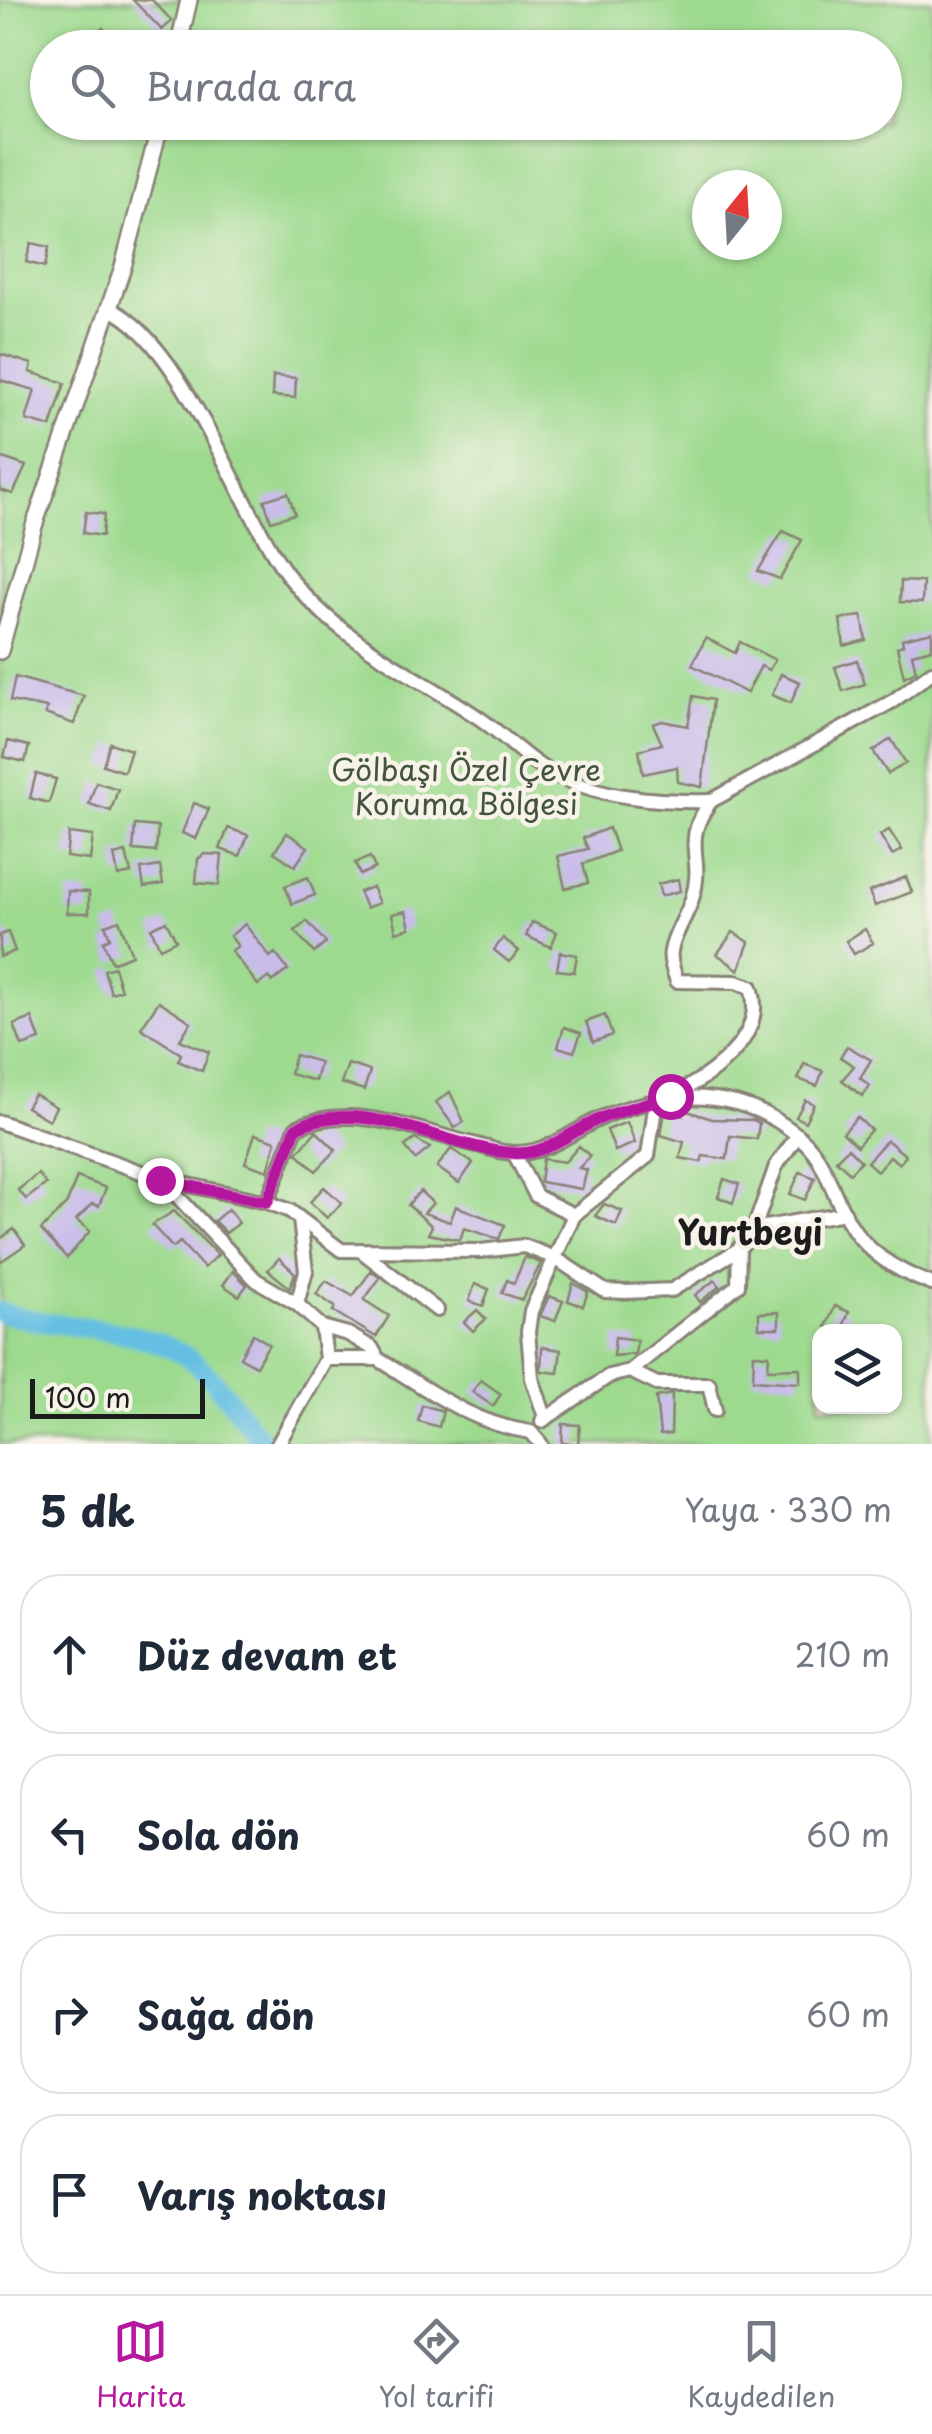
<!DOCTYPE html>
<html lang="tr">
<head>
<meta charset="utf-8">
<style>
	:root { --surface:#fff; --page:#f2f2f3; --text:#1f2937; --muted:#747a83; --line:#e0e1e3; --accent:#b5179e }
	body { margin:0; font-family:"Playpen Sans",sans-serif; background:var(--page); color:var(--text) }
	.controls { position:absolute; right:30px; bottom:30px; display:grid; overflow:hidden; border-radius:20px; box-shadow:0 2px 8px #0004 }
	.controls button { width:90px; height:90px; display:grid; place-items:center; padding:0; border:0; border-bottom:2px solid var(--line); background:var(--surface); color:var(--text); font:50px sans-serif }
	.compass { position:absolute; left:692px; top:170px; width:90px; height:90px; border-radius:50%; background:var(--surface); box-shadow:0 2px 8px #0004; rotate:18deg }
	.scale { position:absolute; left:30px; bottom:25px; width:175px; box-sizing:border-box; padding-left:10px; border:5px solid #1c1c1c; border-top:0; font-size:28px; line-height:35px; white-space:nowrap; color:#1c1c1c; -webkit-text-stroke:8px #f7f3e8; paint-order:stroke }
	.stop { position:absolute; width:30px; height:30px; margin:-22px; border:8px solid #b5179e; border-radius:50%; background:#fff }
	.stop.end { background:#b5179e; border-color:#fff; box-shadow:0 2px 10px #0008 }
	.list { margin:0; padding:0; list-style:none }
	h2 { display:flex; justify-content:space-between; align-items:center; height:130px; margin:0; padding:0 40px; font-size:42px }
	h2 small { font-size:32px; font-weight:400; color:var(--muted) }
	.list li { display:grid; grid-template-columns:65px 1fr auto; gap:30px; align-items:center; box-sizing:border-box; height:160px; margin:0 20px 20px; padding:0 20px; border:2px solid var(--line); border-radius:40px }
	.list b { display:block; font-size:38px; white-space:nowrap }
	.list em { font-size:32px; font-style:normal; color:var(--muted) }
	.icon { flex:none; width:55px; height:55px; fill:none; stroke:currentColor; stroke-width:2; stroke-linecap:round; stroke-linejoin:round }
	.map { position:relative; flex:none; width:932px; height:1444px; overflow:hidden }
	.search { position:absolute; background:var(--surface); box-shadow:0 2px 8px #0004; left:30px; right:30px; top:30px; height:110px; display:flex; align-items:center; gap:25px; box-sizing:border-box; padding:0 35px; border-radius:55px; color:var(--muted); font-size:38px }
	.sheet { height:850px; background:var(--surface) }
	nav { display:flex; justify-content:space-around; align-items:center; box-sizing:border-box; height:140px; border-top:2px solid var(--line); background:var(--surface); font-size:28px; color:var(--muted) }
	nav a { display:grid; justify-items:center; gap:5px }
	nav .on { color:var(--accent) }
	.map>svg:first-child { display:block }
	.green { fill:#9dda8e; stroke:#5c7b55; stroke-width:2.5; fill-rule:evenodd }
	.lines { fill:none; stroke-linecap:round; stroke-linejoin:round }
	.river { stroke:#65bfe3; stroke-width:20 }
	.building { fill:#c9bbea }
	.minor-casing { stroke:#888176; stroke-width:18 }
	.tertiary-casing { stroke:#888176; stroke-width:20 }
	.minor { stroke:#fff; stroke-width:12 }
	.tertiary { stroke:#fff; stroke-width:15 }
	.route { stroke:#b5179e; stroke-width:12 }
	.labels { text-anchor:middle; stroke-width:9; stroke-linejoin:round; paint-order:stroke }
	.park-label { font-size:30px; fill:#43553e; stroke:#f7f3e8 }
	.quarter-label { font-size:35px; font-weight:bold; fill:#1c1c1c; stroke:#f7f3e8 }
</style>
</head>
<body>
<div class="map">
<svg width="932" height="1444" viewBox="0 0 932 1444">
	<rect width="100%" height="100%" fill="#f7f3e8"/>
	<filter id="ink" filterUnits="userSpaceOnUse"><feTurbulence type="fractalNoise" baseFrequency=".01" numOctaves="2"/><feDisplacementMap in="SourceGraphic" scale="20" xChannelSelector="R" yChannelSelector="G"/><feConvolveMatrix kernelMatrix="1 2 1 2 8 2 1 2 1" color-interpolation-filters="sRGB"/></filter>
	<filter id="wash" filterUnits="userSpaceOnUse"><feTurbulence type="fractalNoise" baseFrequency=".0048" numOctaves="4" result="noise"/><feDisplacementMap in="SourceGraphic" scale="40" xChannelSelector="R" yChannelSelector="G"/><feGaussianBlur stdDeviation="2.25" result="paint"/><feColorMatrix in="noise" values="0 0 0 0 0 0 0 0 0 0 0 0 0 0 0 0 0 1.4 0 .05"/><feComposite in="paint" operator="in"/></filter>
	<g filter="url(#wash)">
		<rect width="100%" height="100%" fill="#f4e6d0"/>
		<path class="green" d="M0 0H932V1444H0ZM48 48H884V122H48ZM707 185H767V245H707ZM820 1332H894V1406H820Z"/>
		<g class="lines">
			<path class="river" d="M0 1312C59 1331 134 1323 187 1357 218 1378 239 1416 264 1443"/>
		</g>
		<g id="blocks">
			<g class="building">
				<path d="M133 0H152L172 21 162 30Z"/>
				<path d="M103 28 116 48H101L92 35Z"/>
				<path d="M31 243 49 247 45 267 26 262Z"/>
				<path d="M0 354 32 364 30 372 65 383 51 427 26 420 35 390 0 380Z"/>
				<path d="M273 376 296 378 295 398 272 396Z"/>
				<path d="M0 457 26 466 13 494 0 490Z"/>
				<path d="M288 493 295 514 271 521 264 500Z"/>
				<path d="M86 512 104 514 102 536 83 533Z"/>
				<path d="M783 531 802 540 780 579 758 571Z"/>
				<path d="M901 581 923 582 922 603 900 602Z"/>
				<path d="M862 616 866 640 844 646 840 619Z"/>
				<path d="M932 632V649L912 654 916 671 904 677 897 647 903 645 902 639Z"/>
				<path d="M706 638 735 653 740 642 775 660 769 670 761 666 747 693 692 665Z"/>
				<path d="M857 660 865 684 843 691 835 667Z"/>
				<path d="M781 674 800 682 791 703 772 695Z"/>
				<path d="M15 677 84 696 74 724 45 714 47 708 10 701Z"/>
				<path d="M693 696 713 700 702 787 678 782 677 767 643 774 639 750 662 744 653 724 662 721 688 726Z"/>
				<path d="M891 739 906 763 888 774 873 751Z"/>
				<path d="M8 741 29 746 25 762 4 757Z"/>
				<path d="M110 743 131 750 124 772 103 765Z"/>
				<path d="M36 774 56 779 49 803 30 798Z"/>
				<path d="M96 782 118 789 111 811 89 804Z"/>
				<path d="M194 803 209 809 196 839 182 833Z"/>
				<path d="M135 825 158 827 156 852 133 850Z"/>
				<path d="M228 828 248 835 240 856 220 849Z"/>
				<path d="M609 828 617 851 583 864 588 883 565 888 558 856 588 849 583 838Z"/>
				<path d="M889 830 902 850 892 855 880 835Z"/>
				<path d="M69 833 93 836 90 860 66 857Z"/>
				<path d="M287 833 308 847 295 866 274 852Z"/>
				<path d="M126 852 131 873 118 876 114 855Z"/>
				<path d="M204 854 222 855 219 885 196 883 198 859Z"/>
				<path d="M370 857 375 868 360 875 355 863Z"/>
				<path d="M160 866 163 884 144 887 141 869Z"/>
				<path d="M308 877 315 895 292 904 285 886Z"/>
				<path d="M906 877 912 892 875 906 869 892Z"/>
				<path d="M678 879 680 891 661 896 658 884Z"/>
				<path d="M372 887 379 903 366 908 359 892Z"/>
				<path d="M68 891 89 892V913H67Z"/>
				<path d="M406 911 410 928 396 932 392 914Z"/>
				<path d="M119 920 132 955 112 963 103 941 110 938 105 925Z"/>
				<path d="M166 921 176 940 160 948 151 928Z"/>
				<path d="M307 921 326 943 314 953 295 931Z"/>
				<path d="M532 922 557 932 551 947 526 936Z"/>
				<path d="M245 924 270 957 275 953 288 970 272 982 269 977 258 985 231 951 238 946 230 936Z"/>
				<path d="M865 929 873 943 854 954 846 941Z"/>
				<path d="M8 932 15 951 0 957V935Z"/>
				<path d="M733 932 749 942 739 970 717 954Z"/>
				<path d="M503 938 519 951 509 962 494 950Z"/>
				<path d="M560 952 577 955 574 972 557 970Z"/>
				<path d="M114 967 121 990 111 993 104 970Z"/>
				<path d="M159 1001 191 1022 180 1040 209 1052 202 1071 178 1061 181 1054 141 1028Z"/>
				<path d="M605 1015 612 1035 593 1042 586 1022Z"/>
				<path d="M32 1018 40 1040 22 1046 14 1025Z"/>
				<path d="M564 1027 581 1033 574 1052 558 1047Z"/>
				<path d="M847 1046 871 1060 860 1078 870 1086 862 1096 842 1080 854 1066 840 1057Z"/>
				<path d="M295 1055 320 1062 315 1081 290 1074Z"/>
				<path d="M348 1064 370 1071 364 1090 341 1083Z"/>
				<path d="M804 1064 823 1071 817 1086 798 1079Z"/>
				<path d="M450 1092 464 1122 455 1128 436 1102Z"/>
				<path d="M34 1094 56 1107 49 1120 26 1107Z"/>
				<path d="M805 1100 814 1104 805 1122 796 1117Z"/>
				<path d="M684 1110 712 1119 753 1120 759 1123 757 1139 730 1136 727 1159 703 1156 701 1162 680 1158 684 1142 661 1135 665 1111 683 1116Z"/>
				<path d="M857 1117 871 1130 857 1146 843 1133Z"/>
				<path d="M627 1122 635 1143 615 1151 607 1130Z"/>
				<path d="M316 1131 336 1150 316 1171 297 1153Z"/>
				<path d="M255 1134 276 1141 268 1171 245 1163Z"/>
				<path d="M415 1139 430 1148 415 1160 405 1146Z"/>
				<path d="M887 1140 906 1156 899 1164 890 1156 877 1171 867 1162Z"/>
				<path d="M579 1146 590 1156 579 1168 587 1170 582 1189 540 1182 543 1159 565 1162Z"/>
				<path d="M848 1148 861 1161 850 1173 836 1160Z"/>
				<path d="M451 1149 473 1163 459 1183 437 1167Z"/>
				<path d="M800 1172 815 1178 805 1200 790 1194Z"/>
				<path d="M38 1174 46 1184 26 1199 18 1190Z"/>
				<path d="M77 1177 106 1188 99 1206 92 1204 76 1220 90 1231 67 1258 41 1230 67 1203Z"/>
				<path d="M724 1179 739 1184 733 1203 718 1197Z"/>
				<path d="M324 1187 342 1203 327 1218 310 1202Z"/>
				<path d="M420 1191 433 1203 424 1213 450 1222 456 1206 505 1225 499 1239 464 1228 460 1240 428 1234 432 1226 408 1205Z"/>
				<path d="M604 1204 622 1211 616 1225 595 1216Z"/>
				<path d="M228 1209 239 1223 226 1233 214 1221Z"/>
				<path d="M174 1211 218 1255 204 1268 180 1242 173 1248 152 1225Z"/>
				<path d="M14 1229 25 1245 0 1262V1239Z"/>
				<path d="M525 1257 541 1263 522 1300 502 1293 507 1280 514 1283Z"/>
				<path d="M279 1258 295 1273 290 1288 268 1270Z"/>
				<path d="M233 1271 247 1285 239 1296 223 1285Z"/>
				<path d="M371 1271 380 1278 364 1300 389 1316 376 1337 333 1311 335 1307 316 1294 326 1281 353 1296Z"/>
				<path d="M715 1280 720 1286 700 1302 695 1295Z"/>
				<path d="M573 1283 588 1292 583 1306 568 1301Z"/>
				<path d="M475 1284 489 1289 483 1306 469 1301Z"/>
				<path d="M549 1296 563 1301 555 1321 540 1316Z"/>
				<path d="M835 1306 849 1312 841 1332 826 1327Z"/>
				<path d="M477 1310 486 1319 473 1331 464 1322Z"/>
				<path d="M779 1312V1328H759V1313Z"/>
				<path d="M253 1334 269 1344 256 1366 240 1357Z"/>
				<path d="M615 1337 637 1340 635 1354 613 1356Z"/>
				<path d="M542 1347 561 1350 558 1373 541 1371Z"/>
				<path d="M754 1354 769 1355 768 1369 800 1368V1383L753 1380Z"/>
				<path d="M481 1380 501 1394 493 1406 472 1392Z"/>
				<path d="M672 1394 671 1434 660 1435 656 1397Z"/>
				<path d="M422 1405 443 1411 439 1427 418 1421Z"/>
				<path d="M563 1424 580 1425 578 1444 562 1443Z"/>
			</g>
		</g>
	</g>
	<g filter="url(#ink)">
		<use href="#blocks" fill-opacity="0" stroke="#888176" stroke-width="2.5"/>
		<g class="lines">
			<defs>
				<g id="minor">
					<path d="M110 309C180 341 236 498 280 564 327 635 408 670 476 716 501 732 523 757 548 771 597 798 657 802 711 801"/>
					<path d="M673 1095C711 1076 768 1037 751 987L736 982 677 981C674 972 669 960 671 951 674 933 687 916 692 899 706 856 679 844 711 801L893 701 932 672"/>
					<path d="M0 1122 161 1179 267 1202 290 1211 341 1250 481 1251 524 1246 555 1258 605 1291 625 1292 672 1290 739 1249 754 1229 776 1166 798 1135"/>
					<path d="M514 1153 536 1196 574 1215"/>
					<path d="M161 1179 256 1280 297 1304 322 1327 348 1334 372 1348 378 1359C427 1389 472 1424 531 1432L541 1444"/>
					<path d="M267 1202 296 1128C349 1101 418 1131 473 1144 487 1147 503 1154 518 1153 551 1152 572 1131 601 1118 658 1093 721 1088 776 1120 830 1153 821 1174 849 1222 867 1254 899 1272 932 1284"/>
					<path d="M754 1229 845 1213"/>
					<path d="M360 1250 437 1310"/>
					<path d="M297 1304 306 1271 300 1220"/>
					<path d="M326 1359H378"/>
					<path d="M630 1371 657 1384H709L715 1410"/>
					<path d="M545 1417 532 1378 528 1332 531 1311 574 1215 648 1156 656 1101"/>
					<path d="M542 1421 609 1376 630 1371 738 1285 739 1249"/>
					<path d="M278 1444 326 1359 322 1327"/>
				</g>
				<g id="tertiary">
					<path d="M178 48 189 0"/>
					<path d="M0 651 34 526 123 267 161 122"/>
				</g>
			</defs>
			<use href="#minor" class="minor-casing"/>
			<use href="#tertiary" class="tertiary-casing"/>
			<use href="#minor" class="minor"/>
			<use href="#tertiary" class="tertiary"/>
		</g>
	</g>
	<g class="lines" filter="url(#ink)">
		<path class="route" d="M160 1180 267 1202 296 1128C363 1094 443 1148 513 1153 548 1156 573 1129 604 1117 625 1109 648 1103 670 1096"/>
	</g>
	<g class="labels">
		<g class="park-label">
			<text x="466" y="781">Gölbaşı Özel Çevre<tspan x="466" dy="34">Koruma Bölgesi</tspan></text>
		</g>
		<g class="quarter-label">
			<text x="750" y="1245">Yurtbeyi</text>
		</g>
	</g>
</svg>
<div class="controls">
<button><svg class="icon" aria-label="layers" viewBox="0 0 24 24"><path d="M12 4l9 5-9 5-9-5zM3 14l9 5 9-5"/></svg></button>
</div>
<svg class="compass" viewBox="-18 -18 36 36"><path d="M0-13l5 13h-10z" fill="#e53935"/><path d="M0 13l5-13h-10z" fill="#747a83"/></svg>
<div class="scale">100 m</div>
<div class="stop" style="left:670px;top:1096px"></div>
<div class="stop end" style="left:160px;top:1180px"></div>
<div class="search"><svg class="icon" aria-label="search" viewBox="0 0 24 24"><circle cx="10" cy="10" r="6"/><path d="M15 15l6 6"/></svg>Burada ara</div>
</div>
<section class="sheet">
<h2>5 dk<small>Yaya · 330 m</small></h2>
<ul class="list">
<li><svg class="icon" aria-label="ahead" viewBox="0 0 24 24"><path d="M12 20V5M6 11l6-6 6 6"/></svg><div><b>Düz devam et</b></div><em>210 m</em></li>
<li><svg class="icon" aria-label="left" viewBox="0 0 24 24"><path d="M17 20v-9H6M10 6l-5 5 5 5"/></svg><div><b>Sola dön</b></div><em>60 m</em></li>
<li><svg class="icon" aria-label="right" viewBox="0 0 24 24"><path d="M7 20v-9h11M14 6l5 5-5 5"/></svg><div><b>Sağa dön</b></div><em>60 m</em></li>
<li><svg class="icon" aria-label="arrive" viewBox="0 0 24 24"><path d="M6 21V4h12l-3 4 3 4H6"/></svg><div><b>Varış noktası</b></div></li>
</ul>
</section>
<nav>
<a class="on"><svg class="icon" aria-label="map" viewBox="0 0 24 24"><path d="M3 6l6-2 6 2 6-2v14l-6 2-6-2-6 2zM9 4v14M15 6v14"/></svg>Harita</a>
<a><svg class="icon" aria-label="directions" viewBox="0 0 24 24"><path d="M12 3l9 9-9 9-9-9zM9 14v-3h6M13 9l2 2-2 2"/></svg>Yol tarifi</a>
<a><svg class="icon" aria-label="saved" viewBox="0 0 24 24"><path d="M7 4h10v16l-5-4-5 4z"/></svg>Kaydedilen</a>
</nav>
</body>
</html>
